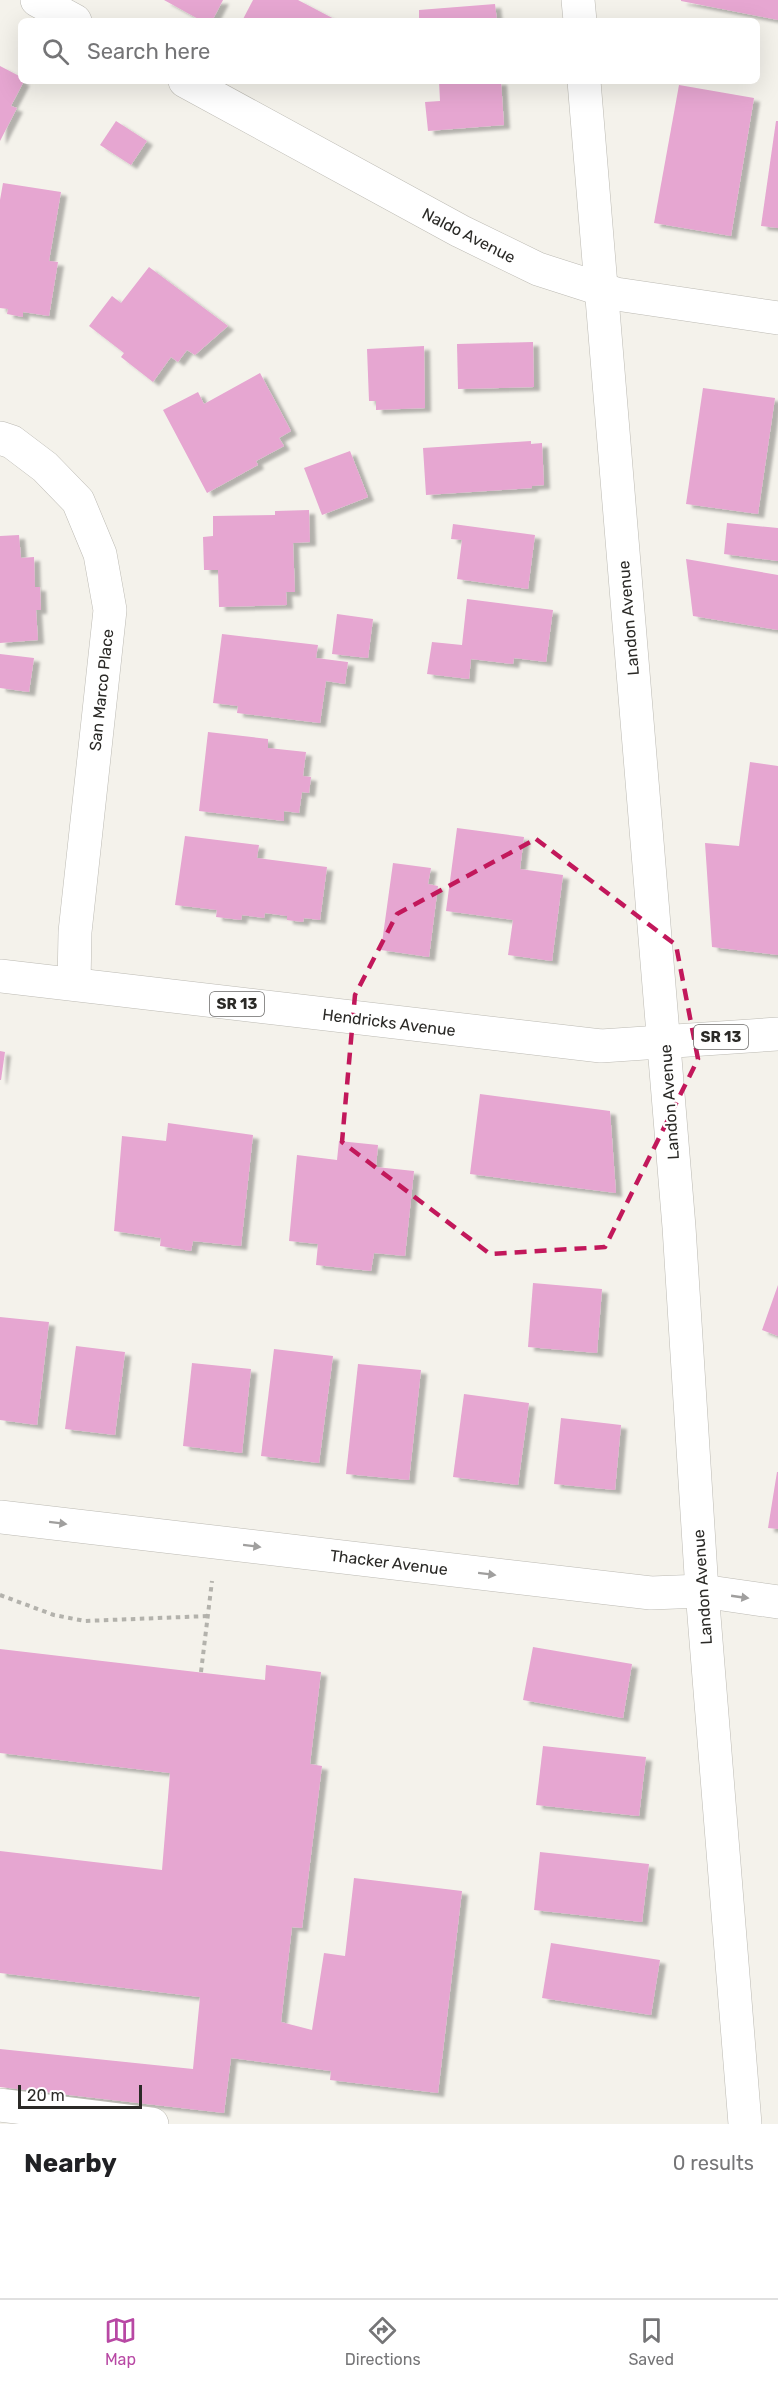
<!DOCTYPE html>
<html lang="en">
<head>
<meta charset="utf-8">
<style>
	:root { --surface:#fff; --page:#f2f2f2; --text:#202124; --muted:#757577; --line:#e0e0e0; --accent:#b848a4 }
	body { margin:0; font-family:Rubik,sans-serif; background:var(--page); color:var(--text) }
	.scale { position:absolute; left:18px; bottom:15px; width:124px; box-sizing:border-box; padding-left:6px; border:3px solid #2b2a27; border-top:0; font-size:16px; line-height:21px; white-space:nowrap; color:#2b2a27; -webkit-text-stroke:4px #fff; paint-order:stroke }
	.list { margin:0; padding:0; list-style:none }
	h2 { display:flex; justify-content:space-between; align-items:center; height:78px; margin:0; padding:0 24px; font-size:26px }
	h2 small { font-size:20px; font-weight:400; color:var(--muted) }
	.icon { flex:none; width:33px; height:33px; fill:none; stroke:currentColor; stroke-width:2; stroke-linecap:round; stroke-linejoin:round }
	.map { position:relative; flex:none; width:778px; height:2124px; overflow:hidden }
	.search { position:absolute; background:var(--surface); box-shadow:0 6px 24px #0002; left:18px; right:18px; top:18px; height:66px; display:flex; align-items:center; gap:15px; box-sizing:border-box; padding:0 21px; border-radius:9px; color:var(--muted); font-size:22px }
	.sheet { height:174px; background:var(--surface) }
	nav { display:flex; justify-content:space-around; align-items:center; box-sizing:border-box; height:84px; border-top:2px solid var(--line); background:var(--surface); font-size:16px; color:var(--muted) }
	nav a { display:grid; justify-items:center; gap:3px }
	nav .on { color:var(--accent) }
	.map>svg:first-child { display:block }
	.building { fill:#e6a6d1; filter:url(#shadow) }
	.lines { fill:none; stroke-linecap:round; stroke-linejoin:round }
	.street-casing { stroke:#bcbab3; stroke-width:34 }
	.primary-casing { stroke:#bcbab3; stroke-width:34 }
	.path { stroke:#b3b2ac; stroke-width:4; stroke-dasharray:4.5 4.5; stroke-linecap:butt }
	.street { stroke:#fff; stroke-width:33 }
	.primary { stroke:#fff; stroke-width:33 }
	.oneway { fill:#a09f9e }
	.marked { fill:none; stroke:#c2185b; stroke-width:4.5; stroke-dasharray:12 8; stroke-linejoin:round }
	.labels { text-anchor:middle; stroke-width:4.5; stroke-linejoin:round; paint-order:stroke }
	.shield { fill:#fff; stroke:#6b6a68; stroke-width:1.5 }
	.shield-label { font-size:15px; font-weight:bold; fill:#2b2a27 }
	.street-label { font-size:16px; fill:#2b2a27; stroke:#fff }
</style>
</head>
<body>
<div class="map">
<svg width="778" height="2124" viewBox="0 0 778 2124">
	<defs>
		<filter id="shadow"><feDropShadow dx="6" dy="4" stdDeviation="1.5" flood-color="#0004"/></filter>
	</defs>
	<rect width="100%" height="100%" fill="#f4f2eb"/>
	<g class="building">
		<path d="M164 0H223L212 21H202Z"/>
		<path d="M253 0H298L338 21H242Z"/>
		<path d="M681 0H778V20L681 1Z"/>
		<path d="M495 4 497 21H419V10Z"/>
		<path d="M0 66 21 77V81H24L11 106 17 108 0 141Z"/>
		<path d="M439 81H501L504 125 428 131 425 102 440 101Z"/>
		<path d="M679 85 754 98 731 236 654 223Z"/>
		<path d="M116 121 147 141 131 165 100 145Z"/>
		<path d="M776 121H778V228L761 226Z"/>
		<path d="M3 183 61 192 49 261 58 262 49 316 23 312V317L7 314 8 309 0 308V200Z"/>
		<path d="M149 267 228 326 195 355 187 350 178 362 171 357 153 382 121 357 124 353 89 326 112 296 121 303Z"/>
		<path d="M533 342 534 387 458 389 457 344Z"/>
		<path d="M424 346 425 408 376 410V401H369L367 349Z"/>
		<path d="M260 373 291 431 279 438 284 446 256 461 258 465 207 493 163 410 198 392 204 404Z"/>
		<path d="M703 388 775 398 758 514 686 504Z"/>
		<path d="M531 441V444L542 443 544 485 532 486V488L426 495 423 448Z"/>
		<path d="M350 451 368 497 322 515 304 468Z"/>
		<path d="M309 510 310 542 293 543 295 592H286L287 605 219 607 218 570H204L203 537 213 536V516L275 515V511Z"/>
		<path d="M727 523 778 528V561L724 554Z"/>
		<path d="M453 524 535 535 528 589 457 579 462 540 451 539Z"/>
		<path d="M19 535 21 558 34 557 35 587H40L41 610H36L38 640 0 643V536Z"/>
		<path d="M686 559 778 575V630L693 616Z"/>
		<path d="M467 599 553 610 546 662 514 658 513 664 471 659 469 679 427 674 432 642 462 645Z"/>
		<path d="M337 614 373 619 368 658 332 654Z"/>
		<path d="M222 634 318 645 316 658 348 662 345 684 326 681 320 723 237 713 238 706 213 703Z"/>
		<path d="M0 654 34 658 29 692 0 688Z"/>
		<path d="M208 732 268 739V748L306 752 303 776 311 777 309 793 302 792 299 813 284 811V821L199 811Z"/>
		<path d="M750 762 778 766V955L712 947 705 843 739 846Z"/>
		<path d="M457 828 524 837 520 869 563 875 552 961 508 955 513 920 446 911Z"/>
		<path d="M185 836 259 845 257 858 327 867 320 920 304 918 303 922 287 920V916L265 913 264 918 242 915 241 920 216 917 217 910 175 905Z"/>
		<path d="M393 863 431 868 428 884 438 886 429 957 381 950Z"/>
		<path d="M0 1051 5 1052 1 1080H0Z"/>
		<path d="M480 1094 610 1111 616 1193 470 1174Z"/>
		<path d="M168 1123 253 1135 241 1246 193 1241 191 1251 160 1246 161 1238 114 1231 122 1136 166 1141Z"/>
		<path d="M339 1141 378 1145 376 1167 414 1171 405 1256 374 1253 371 1271 316 1265 318 1244 289 1241 297 1155 337 1160Z"/>
		<path d="M533 1283 602 1289 597 1353 528 1347Z"/>
		<path d="M778 1285V1336L762 1330Z"/>
		<path d="M0 1317 49 1322 37 1425 0 1420Z"/>
		<path d="M76 1346 125 1352 115 1435 65 1429Z"/>
		<path d="M274 1349 333 1356 319 1463 261 1456Z"/>
		<path d="M192 1363 251 1369 242 1453 183 1446Z"/>
		<path d="M358 1364 421 1370 409 1480 346 1474Z"/>
		<path d="M464 1394 529 1403 518 1485 453 1477Z"/>
		<path d="M561 1418 621 1425 615 1490 554 1484Z"/>
		<path d="M777 1472H778V1529L768 1528Z"/>
		<path d="M533 1647 632 1664 623 1718 523 1700Z"/>
		<path d="M0 1649 265 1680 266 1665 321 1672 310 1764 322 1766 302 1928 292 1927 281 2022 312 2030 324 1953 345 1956 354 1878 462 1891 438 2093 330 2080 331 2071 231 2058 224 2113 0 2087V2049L193 2069 200 1997 0 1973V1851L162 1870 170 1773 0 1753Z"/>
		<path d="M543 1746 646 1757 639 1816 536 1805Z"/>
		<path d="M540 1852 649 1864 642 1922 534 1910Z"/>
		<path d="M551 1943 660 1960 651 2015 542 1998Z"/>
	</g>
	<g class="lines">
		<defs>
			<g id="street">
				<path d="M37 0 75 21"/>
				<path d="M578 0 580 21"/>
				<path d="M185 81 460 231 538 269 616 294 778 318"/>
				<path d="M584 81 679 1227 702 1591 745 2124"/>
				<path d="M0 438 12 442 45 467 78 501 100 554 110 610 75 932 74 984"/>
				<path d="M0 1517 651 1593 702 1591 778 1602"/>
				<path d="M0 2105 152 2124"/>
			</g>
			<path id="primary" d="M0 976 601 1046 778 1034"/>
		</defs>
		<use href="#street" class="street-casing"/>
		<use href="#primary" class="primary-casing"/>
		<g class="path">
			<path d="M0 1595 54 1615 85 1621 208 1616"/>
			<path d="M201 1672 212 1581"/>
		</g>
		<use href="#street" class="street"/>
		<use href="#primary" class="primary"/>
	</g>
	<defs><path id="oneway-solid" d="M-6-.8H1V-3.2L6.5 0L1 3.2V.8H-6Z" transform="scale(1.5)"/></defs>
	<g class="oneway">
		<use href="#oneway-solid" transform="translate(58 1523) rotate(7)"/>
		<use href="#oneway-solid" transform="translate(252 1546) rotate(7)"/>
		<use href="#oneway-solid" transform="translate(487 1574) rotate(7)"/>
		<use href="#oneway-solid" transform="translate(740 1597) rotate(8)"/>
	</g>
	<path class="marked" d="M536 839 676 945 698 1059 605 1247 490 1254 342 1142 355 995 397 914Z"/>
	<g class="labels">
		<g class="shield">
			<rect x="210" y="992" width="54" height="24" rx="4.5"/>
			<rect x="694" y="1025" width="54" height="24" rx="4.5"/>
		</g>
		<g class="shield-label">
			<text x="237" y="1009">SR 13</text>
			<text x="721" y="1042">SR 13</text>
		</g>
		<g class="street-label">
			<text transform="translate(469 235) rotate(27)" y="6">Naldo Avenue</text>
			<text transform="translate(628 618) rotate(-95)" y="6">Landon Avenue</text>
			<text transform="translate(101 690) rotate(-84)" y="6">San Marco Place</text>
			<text transform="translate(389 1022) rotate(7)" y="6">Hendricks Avenue</text>
			<text transform="translate(669 1102) rotate(-94)" y="6">Landon Avenue</text>
			<text transform="translate(389 1562) rotate(7)" y="6">Thacker Avenue</text>
			<text transform="translate(702 1587) rotate(-94)" y="6">Landon Avenue</text>
		</g>
	</g>
</svg>
<div class="scale">20 m</div>
<div class="search"><svg class="icon" aria-label="search" viewBox="0 0 24 24"><circle cx="10" cy="10" r="6"/><path d="M15 15l6 6"/></svg>Search here</div>
</div>
<section class="sheet">
<h2>Nearby<small>0 results</small></h2>
<ul class="list">
</ul>
</section>
<nav>
<a class="on"><svg class="icon" aria-label="map" viewBox="0 0 24 24"><path d="M3 6l6-2 6 2 6-2v14l-6 2-6-2-6 2zM9 4v14M15 6v14"/></svg>Map</a>
<a><svg class="icon" aria-label="directions" viewBox="0 0 24 24"><path d="M12 3l9 9-9 9-9-9zM9 14v-3h6M13 9l2 2-2 2"/></svg>Directions</a>
<a><svg class="icon" aria-label="saved" viewBox="0 0 24 24"><path d="M7 4h10v16l-5-4-5 4z"/></svg>Saved</a>
</nav>
</body>
</html>
